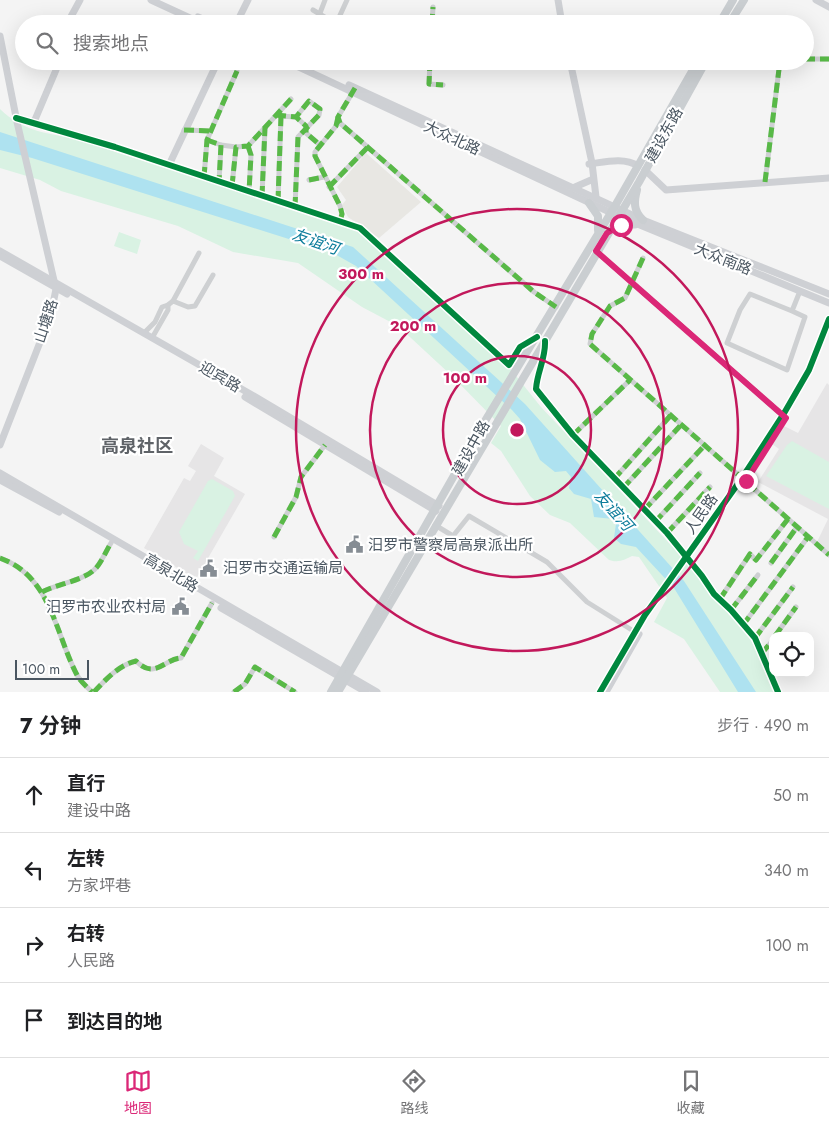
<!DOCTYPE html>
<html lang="zh">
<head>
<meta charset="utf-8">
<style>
	:root { --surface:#fff; --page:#f2f2f2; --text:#202124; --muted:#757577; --line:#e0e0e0; --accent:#db2777 }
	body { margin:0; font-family:Jost,"Noto Sans SC",sans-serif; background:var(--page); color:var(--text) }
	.controls { position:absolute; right:15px; bottom:15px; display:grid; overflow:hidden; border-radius:10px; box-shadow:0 5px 20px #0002 }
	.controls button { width:45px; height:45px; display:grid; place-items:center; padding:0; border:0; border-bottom:1px solid var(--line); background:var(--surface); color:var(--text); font:25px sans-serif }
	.scale { position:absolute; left:15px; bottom:12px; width:74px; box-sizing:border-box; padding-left:5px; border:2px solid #4a5661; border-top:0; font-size:14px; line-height:18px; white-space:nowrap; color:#4a5661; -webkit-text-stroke:4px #fff; paint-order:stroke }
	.stop { position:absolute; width:15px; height:15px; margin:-11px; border:4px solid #db2777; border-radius:50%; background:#fff }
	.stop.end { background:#db2777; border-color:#fff; box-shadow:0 1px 5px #0008 }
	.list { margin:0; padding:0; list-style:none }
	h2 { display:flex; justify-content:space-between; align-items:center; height:65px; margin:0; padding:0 20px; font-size:21px }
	h2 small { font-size:16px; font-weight:400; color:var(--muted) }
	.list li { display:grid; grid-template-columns:32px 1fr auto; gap:15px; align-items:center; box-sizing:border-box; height:75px; padding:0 20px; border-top:1px solid var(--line) }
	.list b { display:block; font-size:19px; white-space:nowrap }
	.list p { margin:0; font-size:16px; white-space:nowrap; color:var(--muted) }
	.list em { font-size:16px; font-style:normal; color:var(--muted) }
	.icon { flex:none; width:28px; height:28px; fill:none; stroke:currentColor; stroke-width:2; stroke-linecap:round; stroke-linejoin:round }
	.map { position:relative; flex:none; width:829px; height:692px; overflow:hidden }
	.search { position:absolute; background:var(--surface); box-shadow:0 5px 20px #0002; left:15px; right:15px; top:15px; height:55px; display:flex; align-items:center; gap:12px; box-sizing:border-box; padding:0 18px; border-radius:28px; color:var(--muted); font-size:19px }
	.sheet { height:365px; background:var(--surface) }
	nav { display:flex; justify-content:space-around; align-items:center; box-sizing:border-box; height:70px; border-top:1px solid var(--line); background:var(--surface); font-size:14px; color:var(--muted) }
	nav a { display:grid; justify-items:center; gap:2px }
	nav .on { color:var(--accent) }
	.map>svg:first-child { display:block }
	.commercial { fill:#e8e7e3 }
	.education { fill:#e6e5e6 }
	.green { fill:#d9f2e3 }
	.water { fill:#aee2f0 }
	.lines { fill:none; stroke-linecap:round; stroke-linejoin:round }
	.street { stroke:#ced0d2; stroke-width:5 }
	.secondary { stroke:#ced0d4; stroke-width:7 }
	.primary { stroke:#caced1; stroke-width:8 }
	.quiet { stroke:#58b947; stroke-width:5; stroke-dasharray:10 5; stroke-linecap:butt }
	.cycleway-casing { stroke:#fff; stroke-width:9 }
	.cycleway { stroke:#00873e; stroke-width:6 }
	.route { stroke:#db2777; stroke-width:6 }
	.ring { fill:none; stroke:#c2185b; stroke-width:2.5 }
	.labels { text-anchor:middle; stroke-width:4.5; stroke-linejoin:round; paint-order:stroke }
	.street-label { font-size:15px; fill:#4a5661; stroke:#fff }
	.poi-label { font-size:15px; fill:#4a5661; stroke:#fff; text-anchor:start }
	.water-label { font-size:16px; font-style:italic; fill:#0c7c9b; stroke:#fff }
	.quarter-label { font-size:18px; font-weight:bold; fill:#5f6368; stroke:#fff }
	.centre { fill:#c2185b; stroke:#fff; stroke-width:2.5 }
	.ring-label { font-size:15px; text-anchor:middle; font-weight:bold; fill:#c2185b; stroke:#fff; stroke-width:4.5; stroke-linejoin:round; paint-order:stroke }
</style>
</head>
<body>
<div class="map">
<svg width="829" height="692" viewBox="0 0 829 692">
	<rect width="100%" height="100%" fill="#f4f4f4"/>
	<path class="commercial" d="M366 153 421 202 379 238 348 217 342 205 346 200 337 187Z"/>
	<g class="education">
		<path d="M827 383 829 385V553L817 542 828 519 758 482 779 449 772 444 784 426 798 433Z"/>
		<path d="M201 444 224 458 214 476 245 494 196 579 144 548 184 478 190 481 196 471 188 466Z"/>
	</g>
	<g class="green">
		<path d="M0 109C21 130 44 133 72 138L342 224 354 229 376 243 512 371 541 407 701 577C716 600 738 618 752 642 762 658 767 675 774 692H720L684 639 654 622 667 598 639 557 632 556C624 560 619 563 609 560L570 523 550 515 530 496 501 451 491 443 501 426 452 376 398 326 362 307 298 263 233 252 178 226 61 191 40 180 0 168Z"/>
		<path d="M119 232 141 240 137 254 114 246Z"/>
		<path d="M792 441 829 462V509L766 476 787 445Z"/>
		<path d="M212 479 233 491 235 496 198 561 193 558 198 551 184 544 179 532 208 481Z"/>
	</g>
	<path class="water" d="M0 132 353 247 525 404 684 581 756 692H738L674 588 636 547 621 544 614 538 616 524 613 519 594 517 591 499 574 494 569 488 571 477 566 471 555 472 540 460 520 419 512 410 356 266 333 253 32 158 0 150Z"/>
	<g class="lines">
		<g class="street">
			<path d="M313 10 336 24 347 0"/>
			<path d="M320 13 325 0"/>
			<path d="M432 24 433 7"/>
			<path d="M805 59H829"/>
			<path d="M430 61 429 84 443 85"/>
			<path d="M307 66 309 61"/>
			<path d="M354 90 338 117 340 123 534 292 556 307"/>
			<path d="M279 116 296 117 306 126V133L320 145"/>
			<path d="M16 118 115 147 360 228 509 365 520 347 534 338"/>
			<path d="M338 118 336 126 315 152V156L340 206 342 214 340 221"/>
			<path d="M184 130 211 131"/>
			<path d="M207 140 221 145 219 182"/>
			<path d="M221 145 236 147"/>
			<path d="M248 146 251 155 249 192"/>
			<path d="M204 177 207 140 237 71"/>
			<path d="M309 180 324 177"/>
			<path d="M765 182 780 61"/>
			<path d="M232 186 236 147 248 146 291 99"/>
			<path d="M329 187 368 147"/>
			<path d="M262 196 265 128"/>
			<path d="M278 201 281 116"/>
			<path d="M295 207 298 137 319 115 320 109 309 101 296 117"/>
			<path d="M597 252 786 418"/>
			<path d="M643 258 625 298 610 306 592 334 590 344 829 555"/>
			<path d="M173 301 199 253"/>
			<path d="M792 311 805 317 787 370 727 343 740 310 750 294 792 311 800 291"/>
			<path d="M144 333 155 322 162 307 168 305"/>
			<path d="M152 338 168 310V305L173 301 188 307 195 306 213 275"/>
			<path d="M545 342C546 359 537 372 536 389L573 435 667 533 702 576 714 594 731 610 755 638 778 692"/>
			<path d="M573 435 630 380"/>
			<path d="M614 479 671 415"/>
			<path d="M623 488 680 426"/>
			<path d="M644 510 705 445"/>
			<path d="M655 522 700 473"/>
			<path d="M435 525 453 536 469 516 547 562 587 602 635 632"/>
			<path d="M667 533 710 487"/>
			<path d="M274 537 296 497 301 477 325 445"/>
			<path d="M0 558C51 576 55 633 77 675 80 681 87 687 92 692"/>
			<path d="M771 563 797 527"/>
			<path d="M42 592C57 584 82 581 94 570 101 564 106 551 111 543"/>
			<path d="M720 599 750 554 756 560 788 519"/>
			<path d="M731 610 758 575"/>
			<path d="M743 625 808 537"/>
			<path d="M775 636 796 607"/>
			<path d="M755 638 793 587"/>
			<path d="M762 653 773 640"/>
			<path d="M94 692C106 679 119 665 136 661 155 680 164 659 181 658L212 603"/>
			<path d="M234 692 245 684 255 667 295 692"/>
		</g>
		<g class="secondary">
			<path d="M151 0 203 24"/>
			<path d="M558 0 562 24"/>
			<path d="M816 0 829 7"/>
			<path d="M198 17 214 24"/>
			<path d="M67 24 80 0"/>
			<path d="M236 24 248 0"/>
			<path d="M0 36 17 122 56 289 51 314 0 445"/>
			<path d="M286 61 618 216 829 303"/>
			<path d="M570 61 592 163 596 197"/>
			<path d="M349 85 643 220 829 294"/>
			<path d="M34 122 56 70 57 61"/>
			<path d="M589 164C605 162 624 157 638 166"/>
			<path d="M169 165 218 61"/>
			<path d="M645 170 666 190 829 178"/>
			<path d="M575 187 591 180"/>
			<path d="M608 232 621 225H635"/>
			<path d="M0 251 259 399 439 506"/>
			<path d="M0 256 67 294"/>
			<path d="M245 397 436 511"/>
			<path d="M0 473 377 692"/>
			<path d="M0 480 59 512"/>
			<path d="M221 608 366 692"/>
			<path d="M600 692 645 615 742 478 783 415 809 370 829 319"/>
			<path d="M606 692 639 634"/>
		</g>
		<g class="primary">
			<path d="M719 24 733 0"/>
			<path d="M729 24 744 0"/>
			<path d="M637 190C634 201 633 211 643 220"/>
			<path d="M589 203 598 216V230"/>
			<path d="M331 692 485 421 615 206 698 61"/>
			<path d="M338 692 639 182 706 61"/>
		</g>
		<g class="quiet">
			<path d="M432 24 433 7"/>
			<path d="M805 59H829"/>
			<path d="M430 61 429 84 443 85"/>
			<path d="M355 88 338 117 340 123 534 292 556 307"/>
			<path d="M276 115 296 117 306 126V133L320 145"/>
			<path d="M338 117 336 126 315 152V156L340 206 342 214 340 221"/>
			<path d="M184 130 211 131"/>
			<path d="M207 140 221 145 219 182"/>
			<path d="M248 146 251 155 249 192"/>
			<path d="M204 177 207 140 237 71"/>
			<path d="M309 180 324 177"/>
			<path d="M765 182 780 61"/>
			<path d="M232 186 236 147 248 146 291 99"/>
			<path d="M329 187 368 147"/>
			<path d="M262 196 265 127"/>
			<path d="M278 201 281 116"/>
			<path d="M295 207 298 137 319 115 320 109 309 101 296 117"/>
			<path d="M596 251 786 418"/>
			<path d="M643 258 625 298 610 306 592 334 590 344 829 555"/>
			<path d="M573 435 630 380"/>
			<path d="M614 479 671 415"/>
			<path d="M623 488 680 426"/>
			<path d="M644 510 705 445"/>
			<path d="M655 522 700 473"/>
			<path d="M667 533 710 487"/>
			<path d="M274 537 296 497 301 477 325 445"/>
			<path d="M0 558C51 576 55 633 77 675 80 681 87 687 92 692"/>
			<path d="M771 563 797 527"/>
			<path d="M42 592C57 584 82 581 94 570 101 564 106 551 111 543"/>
			<path d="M720 599 750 554 756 560 788 519"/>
			<path d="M731 610 758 575"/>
			<path d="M743 625 808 537"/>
			<path d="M775 636 796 607"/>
			<path d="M755 638 793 587"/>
			<path d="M762 653 773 640"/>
			<path d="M94 692C106 679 119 665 136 661 155 680 164 659 181 658L212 603"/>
			<path d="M234 692 245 684 255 667 295 692"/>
		</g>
		<defs>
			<g id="cycleway">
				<path d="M16 118 115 147 360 228 509 365 520 347 537 337"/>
				<path d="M545 341C546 358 537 372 536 389L573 435 667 533 702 576 714 594 731 610 755 638 778 692"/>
				<path d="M600 692 645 615 742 478 783 415 809 370 829 319"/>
			</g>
		</defs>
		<use href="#cycleway" class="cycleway-casing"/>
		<use href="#cycleway" class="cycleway"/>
	</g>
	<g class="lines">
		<path class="route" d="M621 225 607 233 596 251 786 418 746 481"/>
	</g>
	<g class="ring">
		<circle cx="517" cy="430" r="74"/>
		<circle cx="517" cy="430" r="147"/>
		<circle cx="517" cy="430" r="221"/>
	</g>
	<defs>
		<symbol id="civic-bare" viewBox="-9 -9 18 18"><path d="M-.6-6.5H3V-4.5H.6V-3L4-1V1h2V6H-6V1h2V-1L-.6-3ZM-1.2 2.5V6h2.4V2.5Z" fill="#868d94" stroke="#fff" stroke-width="2.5" paint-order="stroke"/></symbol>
	</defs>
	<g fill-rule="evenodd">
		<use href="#civic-bare" x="342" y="532" width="25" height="25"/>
		<use href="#civic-bare" x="196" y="556" width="25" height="25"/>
		<use href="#civic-bare" x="168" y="594" width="25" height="25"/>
	</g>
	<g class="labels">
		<g class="street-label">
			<text transform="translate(664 135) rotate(-61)" y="5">建设东路</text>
			<text transform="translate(452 138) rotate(25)" y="5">大众北路</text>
			<text transform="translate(723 259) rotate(22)" y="5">大众南路</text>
			<text transform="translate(46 321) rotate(-72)" y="5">山塘路</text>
			<text transform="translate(220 377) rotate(30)" y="5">迎宾路</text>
			<text transform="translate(471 448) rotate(-61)" y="5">建设中路</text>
			<text transform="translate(701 514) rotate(-55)" y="5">人民路</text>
			<text transform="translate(171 573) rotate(31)" y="5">高泉北路</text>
		</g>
		<g class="poi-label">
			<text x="368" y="550">汨罗市警察局高泉派出所</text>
			<text x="223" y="573">汨罗市交通运输局</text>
			<text x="166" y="612" text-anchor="end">汨罗市农业农村局</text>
		</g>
		<g class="water-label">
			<text transform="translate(316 241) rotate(19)" y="6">友谊河</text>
			<text transform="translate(614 510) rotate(48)" y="6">友谊河</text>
		</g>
		<g class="quarter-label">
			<text x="137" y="452">高泉社区</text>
		</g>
	</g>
	<circle cx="517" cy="430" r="8" class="centre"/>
	<g class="ring-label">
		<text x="361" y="279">300 m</text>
		<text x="413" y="331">200 m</text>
		<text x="465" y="383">100 m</text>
	</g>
</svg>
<div class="controls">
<button><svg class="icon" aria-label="locate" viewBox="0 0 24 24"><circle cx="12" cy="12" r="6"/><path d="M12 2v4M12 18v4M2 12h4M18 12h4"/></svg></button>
</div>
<div class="scale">100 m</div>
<div class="stop" style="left:621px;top:225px"></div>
<div class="stop end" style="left:746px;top:481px"></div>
<div class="search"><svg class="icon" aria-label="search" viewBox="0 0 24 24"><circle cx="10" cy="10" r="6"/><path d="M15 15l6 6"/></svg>搜索地点</div>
</div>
<section class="sheet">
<h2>7 分钟<small>步行 · 490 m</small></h2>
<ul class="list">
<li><svg class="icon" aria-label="ahead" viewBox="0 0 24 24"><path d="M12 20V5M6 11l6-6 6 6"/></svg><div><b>直行</b><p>建设中路</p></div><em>50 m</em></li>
<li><svg class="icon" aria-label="left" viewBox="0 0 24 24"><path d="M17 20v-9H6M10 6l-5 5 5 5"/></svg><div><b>左转</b><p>方家坪巷</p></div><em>340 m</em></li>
<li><svg class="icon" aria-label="right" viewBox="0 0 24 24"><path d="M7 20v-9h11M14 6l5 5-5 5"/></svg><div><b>右转</b><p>人民路</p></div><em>100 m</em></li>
<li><svg class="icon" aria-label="arrive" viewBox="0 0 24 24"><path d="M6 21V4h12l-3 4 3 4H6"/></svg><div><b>到达目的地</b></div></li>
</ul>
</section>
<nav>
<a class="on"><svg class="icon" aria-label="map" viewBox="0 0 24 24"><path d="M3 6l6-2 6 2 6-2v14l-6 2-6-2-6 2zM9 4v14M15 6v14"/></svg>地图</a>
<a><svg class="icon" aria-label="directions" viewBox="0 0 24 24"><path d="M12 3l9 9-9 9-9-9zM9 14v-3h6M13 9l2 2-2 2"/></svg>路线</a>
<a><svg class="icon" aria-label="saved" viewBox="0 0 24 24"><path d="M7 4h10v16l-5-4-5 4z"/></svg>收藏</a>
</nav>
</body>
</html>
